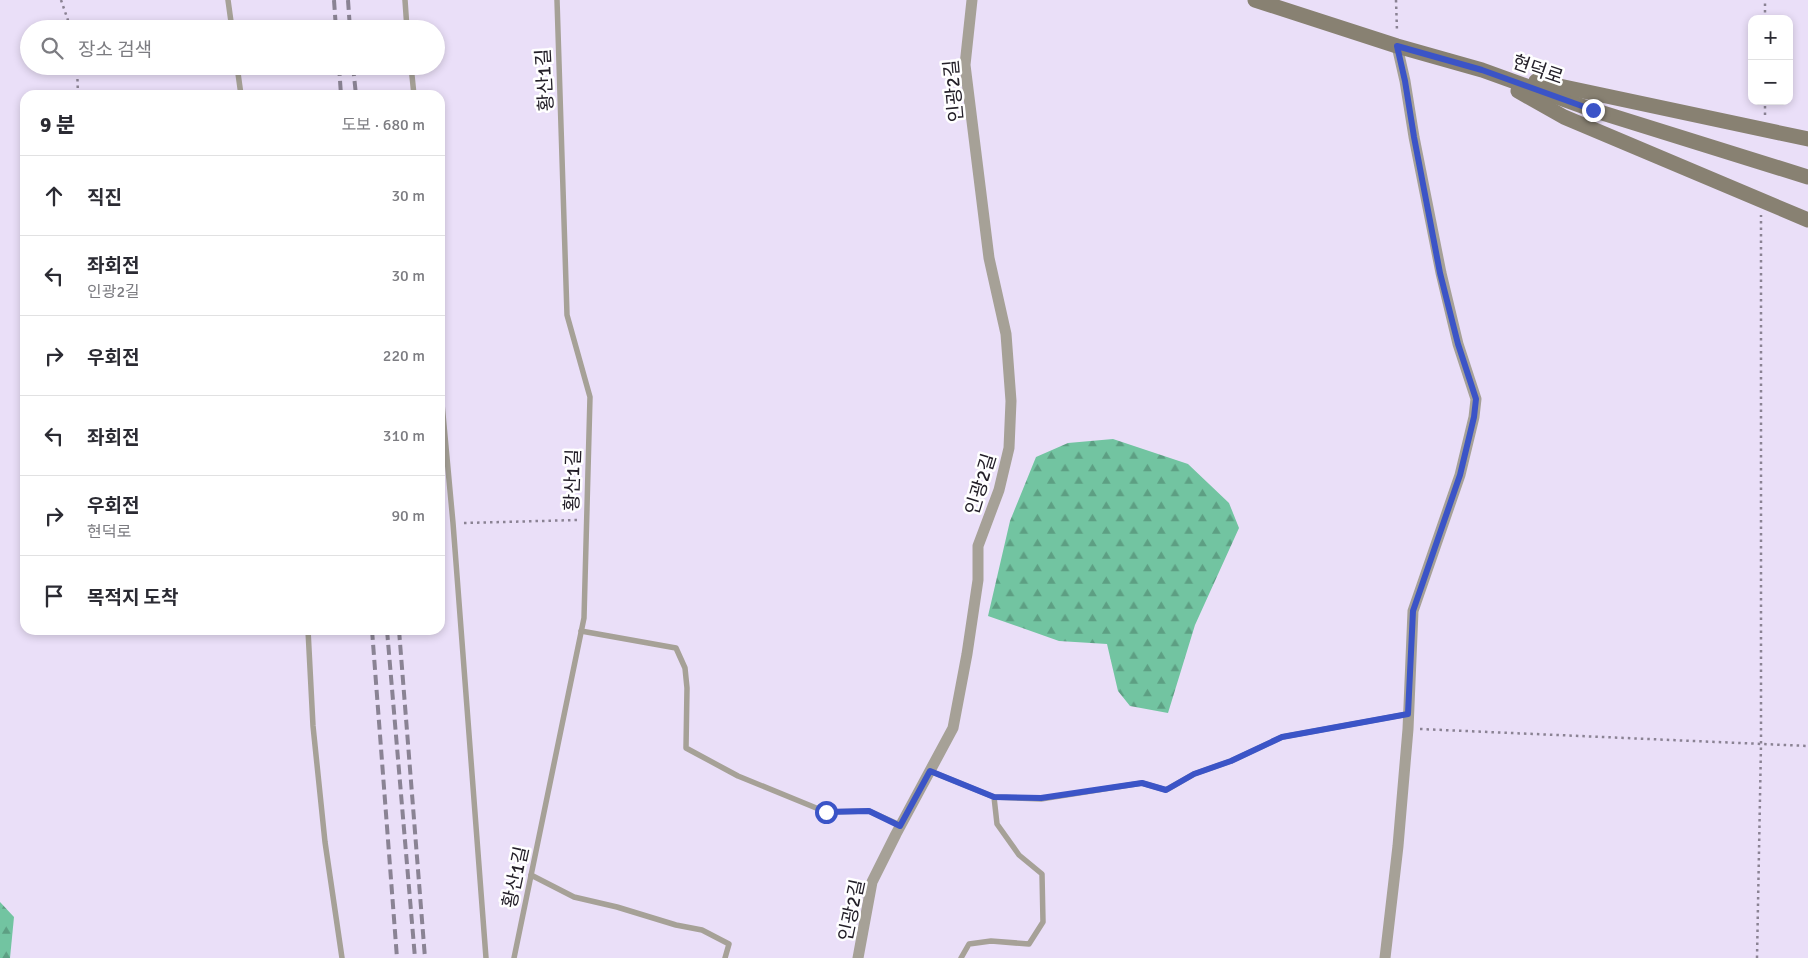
<!DOCTYPE html>
<html lang="ko">
<head>
<meta charset="utf-8">
<style>
	:root { --surface:#fff; --page:#f7f7f7; --text:#2b2b33; --muted:#7c7c81; --line:#e1e1e2 }
	body { margin:0; font-family:Signika,"Noto Sans KR",sans-serif; background:var(--page); color:var(--text) }
	.controls { position:absolute; right:15px; top:15px; display:grid; overflow:hidden; border-radius:10px; box-shadow:0 2px 8px #0003 }
	.controls button { width:45px; height:45px; display:grid; place-items:center; padding:0; border:0; border-bottom:1px solid var(--line); background:var(--surface); color:var(--text); font:25px sans-serif }
	.stop { position:absolute; width:15px; height:15px; margin:-11px; border:4px solid #3b54c7; border-radius:50%; background:#fff }
	.stop.end { background:#3b54c7; border-color:#fff; box-shadow:0 1px 5px #0008 }
	.list { margin:0; padding:0; list-style:none }
	h2 { display:flex; justify-content:space-between; align-items:center; height:65px; margin:0; padding:0 20px; font-size:21px }
	h2 small { font-size:16px; font-weight:400; color:var(--muted) }
	.list li { display:grid; grid-template-columns:32px 1fr auto; gap:15px; align-items:center; box-sizing:border-box; height:80px; padding:0 20px; border-top:1px solid var(--line) }
	.list b { display:block; font-size:19px; white-space:nowrap }
	.list p { margin:0; font-size:16px; white-space:nowrap; color:var(--muted) }
	.list em { font-size:16px; font-style:normal; color:var(--muted) }
	.icon { flex:none; width:28px; height:28px; fill:none; stroke:currentColor; stroke-width:2; stroke-linecap:round; stroke-linejoin:round }
	.map { position:relative; flex:none; width:1808px; height:958px; overflow:hidden }
	.search { position:absolute; background:var(--surface); box-shadow:0 2px 8px #0003; left:20px; top:20px; width:425px; height:55px; display:flex; align-items:center; gap:12px; box-sizing:border-box; padding:0 18px; border-radius:28px; color:var(--muted); font-size:19px }
	.panel { position:absolute; background:var(--surface); box-shadow:0 2px 8px #0003; left:20px; top:90px; width:425px; height:545px; border-radius:15px }
	.map>svg:first-child { display:block }
	.forest { fill:url(#forest-firs) }
	.lines { fill:none; stroke-linecap:round; stroke-linejoin:round }
	.path { stroke:#8a8293; stroke-width:2.5; stroke-dasharray:2.5 4; stroke-linecap:butt }
	.lane { stroke:#a6a197; stroke-width:5.5 }
	.street { stroke:#a6a197; stroke-width:11 }
	.secondary { stroke:#888172; stroke-width:15 }
	.rail { stroke:#8a8394; stroke-width:4; stroke-dasharray:10 5; stroke-linecap:butt }
	.route { stroke:#3b54c7; stroke-width:6 }
	.labels { text-anchor:middle; stroke-width:5; stroke-linejoin:round; paint-order:stroke }
	.street-label { font-size:19px; fill:#242029; stroke:#fff }
</style>
</head>
<body>
<div class="map">
<svg width="1808" height="958" viewBox="0 0 1808 958">
	<defs>
		<pattern id="forest-firs" width="22" height="20" patternUnits="userSpaceOnUse" patternTransform="scale(1.25)"><rect width="22" height="20" fill="#72c4a1"/><path d="M5 1l3.5 6h-7zM16 11l3.5 6h-7z" fill="#5d9f83"/></pattern>
	</defs>
	<rect width="100%" height="100%" fill="#eadff8"/>
	<g class="forest">
		<path d="M1113 439 1188 464 1229 503 1239 528 1195 625 1168 713 1130 706 1118 691 1107 644 1059 641 988 616 1010 521 1036 457 1068 443Z"/>
		<path d="M0 902 14 917 10 958H0Z"/>
	</g>
	<g class="lines">
		<g class="path">
			<path d="M61 0 71 29"/>
			<path d="M1396 0 1397 31"/>
			<path d="M1765 19V0"/>
			<path d="M77 66 78 95"/>
			<path d="M1765 115V101"/>
			<path d="M464 523 578 520"/>
			<path d="M1420 729 1808 746"/>
			<path d="M1757 958 1761 744V215"/>
		</g>
		<g class="lane">
			<path d="M228 0 232 29"/>
			<path d="M405 0 407 29"/>
			<path d="M237 66 241 95"/>
			<path d="M411 66 414 95"/>
			<path d="M440 382 453 523 486 958"/>
			<path d="M308 630 313 726 325 842 342 958"/>
			<path d="M581 631 676 648 685 668 687 688 686 748 738 776 826 812 869 811 900 825"/>
			<path d="M930 771 994 797 1041 799 1142 783 1166 790 1194 774 1231 761 1282 737 1408 714"/>
			<path d="M531 875 574 897 617 907 676 925 702 930 729 944 725 958"/>
			<path d="M514 958 584 618 590 397 567 315 557 0"/>
			<path d="M961 958 969 944 991 941 1029 944 1043 922 1042 874 1019 855 997 824 994 797"/>
		</g>
		<g class="street">
			<path d="M858 958 872 882 896 834 953 728 967 654 978 580V546L999 490 1009 448 1011 401 1006 334 989 258 965 65 972 0"/>
			<path d="M1385 958 1398 846 1408 729 1413 611 1460 475 1474 417 1476 399 1458 344 1441 273 1414 137 1405 81 1397 46"/>
		</g>
		<g class="secondary">
			<path d="M1255 0 1397 46 1482 70 1593 110 1808 177"/>
			<path d="M1536 81 1808 139"/>
			<path d="M1518 91 1564 117 1808 220"/>
		</g>
		<g class="rail">
			<path d="M334 0 336 29"/>
			<path d="M348 0 350 29"/>
			<path d="M339 66 341 95"/>
			<path d="M353 66 356 95"/>
			<path d="M313 94V95"/>
			<path d="M372 630 397 958"/>
			<path d="M387 630 415 958"/>
			<path d="M399 630 425 958"/>
		</g>
	</g>
	<g class="lines">
		<path class="route" d="M826 812 869 811 900 826 930 771 994 797 1041 798 1142 783 1166 790 1194 774 1231 761 1282 737 1408 714 1413 611 1460 475 1474 417 1476 399 1458 344 1440 273 1414 137 1405 81 1397 46 1482 70 1593 110"/>
	</g>
	<g class="labels">
		<g class="street-label">
			<text transform="translate(1538 69) rotate(19)" y="7">현덕로</text>
			<text transform="translate(544 80) rotate(-93)" y="7">황산1길</text>
			<text transform="translate(953 91) rotate(-95)" y="7">인광2길</text>
			<text transform="translate(572 480) rotate(-88)" y="7">황산1길</text>
			<text transform="translate(980 484) rotate(-73)" y="7">인광2길</text>
			<text transform="translate(515 877) rotate(-78)" y="7">황산1길</text>
			<text transform="translate(851 910) rotate(-78)" y="7">인광2길</text>
		</g>
	</g>
</svg>
<div class="controls">
<button>+</button>
<button>−</button>
</div>
<div class="stop" style="left:826px;top:812px"></div>
<div class="stop end" style="left:1593px;top:110px"></div>
<div class="search"><svg class="icon" aria-label="search" viewBox="0 0 24 24"><circle cx="10" cy="10" r="6"/><path d="M15 15l6 6"/></svg>장소 검색</div>
<section class="panel">
<h2>9 분<small>도보 · 680 m</small></h2>
<ul class="list">
<li><svg class="icon" aria-label="ahead" viewBox="0 0 24 24"><path d="M12 20V5M6 11l6-6 6 6"/></svg><div><b>직진</b></div><em>30 m</em></li>
<li><svg class="icon" aria-label="left" viewBox="0 0 24 24"><path d="M17 20v-9H6M10 6l-5 5 5 5"/></svg><div><b>좌회전</b><p>인광2길</p></div><em>30 m</em></li>
<li><svg class="icon" aria-label="right" viewBox="0 0 24 24"><path d="M7 20v-9h11M14 6l5 5-5 5"/></svg><div><b>우회전</b></div><em>220 m</em></li>
<li><svg class="icon" aria-label="left" viewBox="0 0 24 24"><path d="M17 20v-9H6M10 6l-5 5 5 5"/></svg><div><b>좌회전</b></div><em>310 m</em></li>
<li><svg class="icon" aria-label="right" viewBox="0 0 24 24"><path d="M7 20v-9h11M14 6l5 5-5 5"/></svg><div><b>우회전</b><p>현덕로</p></div><em>90 m</em></li>
<li><svg class="icon" aria-label="arrive" viewBox="0 0 24 24"><path d="M6 21V4h12l-3 4 3 4H6"/></svg><div><b>목적지 도착</b></div></li>
</ul>
</section>
</div>
</body>
</html>
